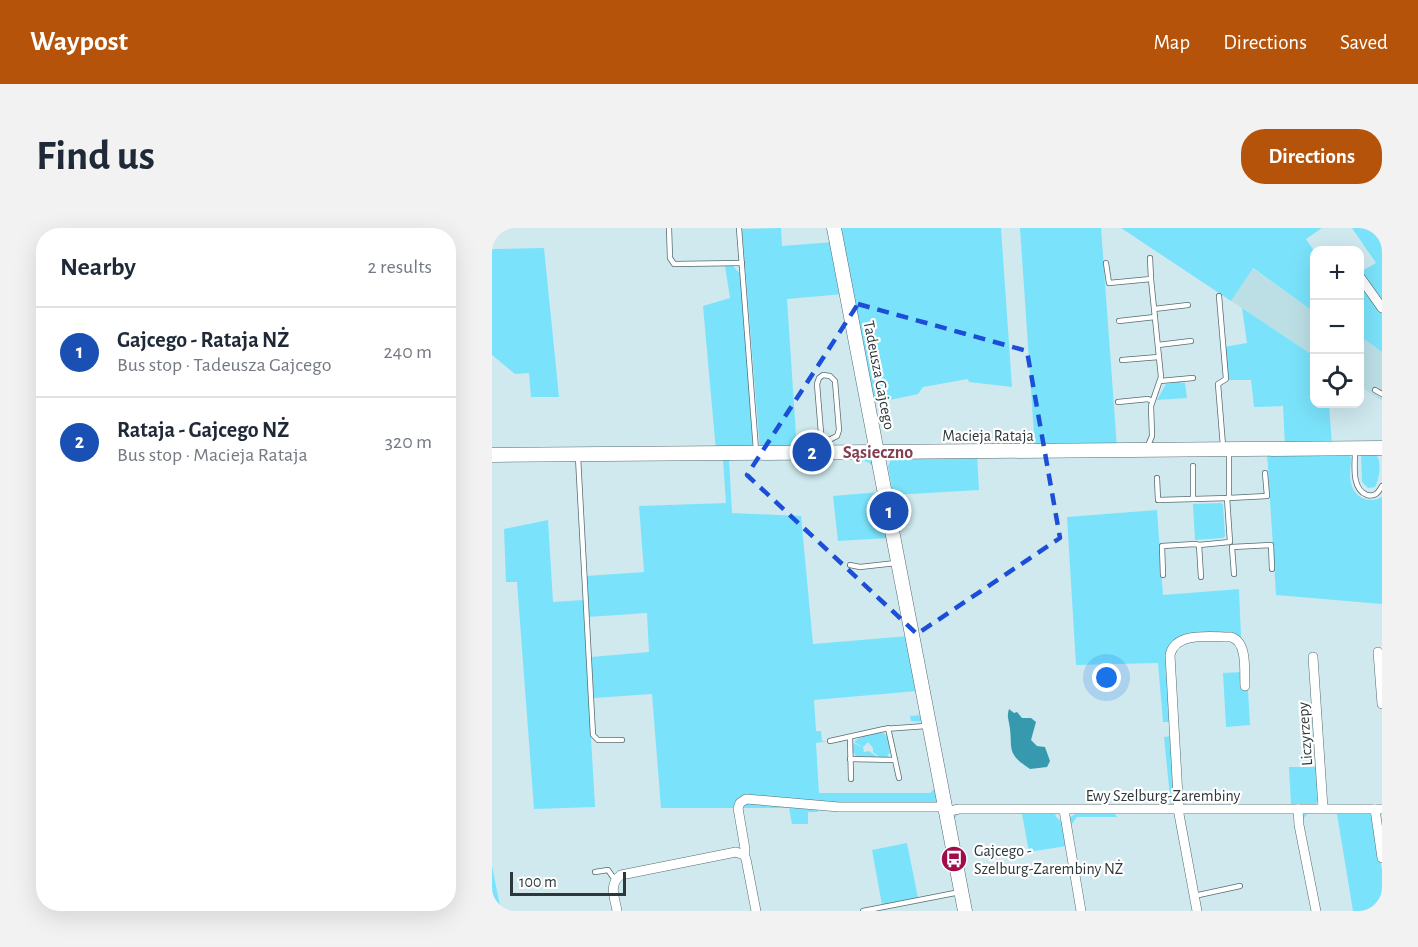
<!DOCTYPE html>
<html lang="en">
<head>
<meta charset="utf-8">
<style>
	:root { --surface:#fff; --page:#f2f2f3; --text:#1f2937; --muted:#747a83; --line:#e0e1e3; --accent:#b45309 }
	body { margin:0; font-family:"Alegreya Sans",sans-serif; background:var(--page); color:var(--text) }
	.controls { position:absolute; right:18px; top:18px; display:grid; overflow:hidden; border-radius:12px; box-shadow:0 6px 24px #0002 }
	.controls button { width:54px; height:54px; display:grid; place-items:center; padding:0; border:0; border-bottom:2px solid var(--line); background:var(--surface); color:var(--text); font:30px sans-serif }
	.scale { position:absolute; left:18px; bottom:15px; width:116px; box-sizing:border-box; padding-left:6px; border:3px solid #2d373a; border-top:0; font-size:16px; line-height:21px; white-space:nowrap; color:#2d373a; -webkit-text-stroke:4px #fff; paint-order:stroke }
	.you { position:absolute; left:615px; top:450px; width:21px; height:21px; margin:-15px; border:4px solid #fff; border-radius:50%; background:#1a73e8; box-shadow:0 0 0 9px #1a73e833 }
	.badge { display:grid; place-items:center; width:39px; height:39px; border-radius:50%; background:var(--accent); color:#fff; font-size:20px; font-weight:700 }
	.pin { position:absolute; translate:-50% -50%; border:3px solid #fff; box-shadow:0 2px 6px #0006 }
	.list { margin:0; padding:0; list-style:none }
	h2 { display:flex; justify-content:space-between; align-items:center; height:78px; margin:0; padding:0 24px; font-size:26px }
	h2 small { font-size:20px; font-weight:400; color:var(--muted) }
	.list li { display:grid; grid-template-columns:39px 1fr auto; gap:18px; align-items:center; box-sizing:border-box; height:90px; padding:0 24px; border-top:2px solid var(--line) }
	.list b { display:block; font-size:22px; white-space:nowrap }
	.list p { margin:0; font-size:20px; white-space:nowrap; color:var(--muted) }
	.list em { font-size:20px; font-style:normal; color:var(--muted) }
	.icon { flex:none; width:33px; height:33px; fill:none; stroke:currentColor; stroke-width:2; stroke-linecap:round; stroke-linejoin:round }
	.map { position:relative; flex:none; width:890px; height:683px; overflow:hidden; border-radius:24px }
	header { display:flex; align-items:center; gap:36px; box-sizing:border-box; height:84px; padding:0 30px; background:var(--accent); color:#fff }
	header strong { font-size:28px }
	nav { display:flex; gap:33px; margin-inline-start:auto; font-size:21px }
	.intro { display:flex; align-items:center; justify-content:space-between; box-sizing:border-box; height:144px; padding:0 36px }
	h1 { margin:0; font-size:42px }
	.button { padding:15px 27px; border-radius:24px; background:var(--accent); color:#fff; font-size:21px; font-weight:700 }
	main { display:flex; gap:36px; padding:0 36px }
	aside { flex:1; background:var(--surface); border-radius:24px; box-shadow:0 6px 24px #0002 }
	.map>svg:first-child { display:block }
	.built { fill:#bcdfe6 }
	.green { fill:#7ae3fb }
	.water { fill:#3799ad }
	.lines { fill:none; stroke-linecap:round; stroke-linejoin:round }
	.lane-casing { stroke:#566c72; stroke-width:6 }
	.street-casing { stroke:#566c72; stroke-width:10 }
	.secondary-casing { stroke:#566c72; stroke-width:15 }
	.lane { stroke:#fff; stroke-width:4.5 }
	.street { stroke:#fff; stroke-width:9 }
	.secondary { stroke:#fff; stroke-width:14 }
	.marked { fill:none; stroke:#1d4ed8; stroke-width:4.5; stroke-dasharray:12 8; stroke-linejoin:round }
	.labels { text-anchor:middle; stroke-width:4.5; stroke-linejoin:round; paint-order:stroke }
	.street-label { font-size:16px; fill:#2d373a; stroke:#fff }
	.poi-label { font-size:16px; fill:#2d373a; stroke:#fff; text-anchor:start }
	.neighbourhood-label { font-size:18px; font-weight:bold; fill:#843d51; stroke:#fff }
</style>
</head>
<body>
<header>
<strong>Waypost</strong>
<nav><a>Map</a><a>Directions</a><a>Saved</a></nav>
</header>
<div class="intro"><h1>Find us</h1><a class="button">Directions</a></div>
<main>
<aside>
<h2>Nearby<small>2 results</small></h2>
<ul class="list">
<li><span class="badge" style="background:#1a4fb4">1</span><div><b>Gajcego - Rataja NŻ</b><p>Bus stop · Tadeusza Gajcego</p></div><em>240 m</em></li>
<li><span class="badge" style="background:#1a4fb4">2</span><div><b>Rataja - Gajcego NŻ</b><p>Bus stop · Macieja Rataja</p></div><em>320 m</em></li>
</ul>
</aside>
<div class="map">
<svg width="890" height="683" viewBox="0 0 890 683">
	<rect width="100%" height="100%" fill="#cfe9ef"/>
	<g class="built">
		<path d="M760 40 822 84V128L739 73Z"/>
		<path d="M868 108 890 124V173L868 158Z"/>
	</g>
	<g class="green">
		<path d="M289 0 290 18 342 14 352 66 295 71 305 222H268L250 1Z"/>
		<path d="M346 0H509L520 159 477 154 476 151 431 159 426 166 380 176Z"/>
		<path d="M528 0H609L625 220H543Z"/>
		<path d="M629 0H830L814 11 822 23V84L761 40 739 73Z"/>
		<path d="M860 0H890V78L868 46V44L884 35Z"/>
		<path d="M52 20 67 169H39L37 145 23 146 0 127V21Z"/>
		<path d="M233 38H241L249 47 261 221 224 223 211 78 238 70Z"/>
		<path d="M868 52 890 83V124L868 108Z"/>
		<path d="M750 80 822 128V176H837L840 218 793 219 791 178 762 179 759 152H736L732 119 755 115Z"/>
		<path d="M686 154 693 155 695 170 665 172 674 156Z"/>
		<path d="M775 225H855L859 230C859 238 857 248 859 255 862 270 877 276 890 269V376L784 367Z"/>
		<path d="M869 225C874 225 881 224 885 228 890 235 887 252 883 259L876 260 870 254Z"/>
		<path d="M357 226 381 229 401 332 398 333 400 329 396 310 346 313 341 268 388 264C382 240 385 231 356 231Z"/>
		<path d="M485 226 487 262 401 267 396 238 398 234 397 230Z"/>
		<path d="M237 231 240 285 309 288 321 416 417 408 433 494 419 493 418 488 429 487 425 463 322 472 324 503H329L330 513H336L324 515 327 565H438L443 560 448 575 321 576 253 567 247 570 243 580H169L160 466 102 470 99 429 157 424 155 385 96 389 94 348 152 344 147 278 234 275 231 232Z"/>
		<path d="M729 275 731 277 733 308 731 310 703 312 701 276Z"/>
		<path d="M665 282 671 367 747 361 749 409 744 407 680 416 679 494H671L666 435 584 437 575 289Z"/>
		<path d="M56 292 61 374 91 372 103 579 42 581 25 354H14L12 301Z"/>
		<path d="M750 444 751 462H756L758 497 734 499 731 445Z"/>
		<path d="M392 505 395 509 398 524 395 529H387L381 524V520L376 514 371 519 362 514C369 507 382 505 392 505Z"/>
		<path d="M680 508 683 577 679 579 672 509Z"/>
		<path d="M361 515 371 519 372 524 377 523 385 529 364 528 361 524Z"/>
		<path d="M797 539H826L827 569 824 576 692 577 690 573 697 577 799 576Z"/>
		<path d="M255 575 325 581 326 584H316V596H300L297 580H251L248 584V579Z"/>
		<path d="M467 585H565L563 588 571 595 574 618 537 624 530 586H466L459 595 461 589Z"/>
		<path d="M585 585 623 586 625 589H585L577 600V590Z"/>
		<path d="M812 585H879L890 642V683H861L845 586 816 585 810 592Z"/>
		<path d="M415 615 426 670 390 677 380 622Z"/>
		<path d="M0 638 9 683H0Z"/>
	</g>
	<path class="water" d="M517 481 522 485 525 484 530 490H539L544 494 539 512 545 518 553 519 558 533 555 539 538 541C512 524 522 520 517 495 516 489 515 488 517 481Z"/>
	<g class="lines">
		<defs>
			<g id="lane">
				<path d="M177 0 178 30 182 36 250 35"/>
				<path d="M247 0 264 222"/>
				<path d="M614 35 617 55 659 51 658 30"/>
				<path d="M727 68 734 151 726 156 731 218"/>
				<path d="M662 81 696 77"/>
				<path d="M627 93 663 89"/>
				<path d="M666 117 699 113"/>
				<path d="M630 132 667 129"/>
				<path d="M331 147 338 148 343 153 347 202 345 208 337 212 331 209 329 205 325 156 327 150Z"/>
				<path d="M668 153 701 150"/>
				<path d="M883 162 890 166"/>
				<path d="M626 174 656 171 660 173"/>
				<path d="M655 220 660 208 659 178 669 149 659 51"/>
				<path d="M863 223C863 236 859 261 875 267 883 269 886 265 890 258"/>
				<path d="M86 229 101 507 106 512H130"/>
				<path d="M701 238V271"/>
				<path d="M665 250 666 272 737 270V222"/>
				<path d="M737 270 775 268 773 245"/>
				<path d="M707 317 738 314 735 270"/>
				<path d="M358 337 368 339 404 335"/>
				<path d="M742 346 740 319 779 317 780 341"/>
				<path d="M671 347 670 318 703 316 707 317 709 349"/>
				<path d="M396 500 407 550"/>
				<path d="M358 510 359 551"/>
				<path d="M338 513 392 501 434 498"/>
				<path d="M358 531 403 532"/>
				<path d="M103 644 116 642 123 652"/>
				<path d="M702 668 748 658"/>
				<path d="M371 683 468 664"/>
			</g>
			<g id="street">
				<path d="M868 49 890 80"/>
				<path d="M886 424 890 476"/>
				<path d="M821 429 831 580"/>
				<path d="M806 581 807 597 824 683"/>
				<path d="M883 581 890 630"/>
				<path d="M572 582 589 683"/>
				<path d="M453 584 467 581H890"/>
				<path d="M252 627 253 621 246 580 248 575 254 571 347 579H452"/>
				<path d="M125 683C123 670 116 656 129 647L244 624 252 627 254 631 264 683"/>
				<path d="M705 683 687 586 678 427C683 403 720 409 739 409 756 414 752 443 753 458"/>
			</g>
			<g id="secondary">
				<path d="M342 0 473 683"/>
				<path d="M0 227 890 220"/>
			</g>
		</defs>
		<use href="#lane" class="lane-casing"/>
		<use href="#street" class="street-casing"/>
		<use href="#secondary" class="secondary-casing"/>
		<use href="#lane" class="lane"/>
		<use href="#street" class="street"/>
		<use href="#secondary" class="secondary"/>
	</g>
	<path class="marked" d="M366 76 535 123 568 310 425 406 255 247Z"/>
	<defs>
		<symbol id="bus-disc" viewBox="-11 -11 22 22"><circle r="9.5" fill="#a20c4d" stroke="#fff"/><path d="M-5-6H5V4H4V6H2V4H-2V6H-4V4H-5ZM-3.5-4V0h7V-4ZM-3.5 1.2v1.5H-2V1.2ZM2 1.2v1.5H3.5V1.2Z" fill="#fff"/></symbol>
	</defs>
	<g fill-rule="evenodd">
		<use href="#bus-disc" x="447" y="616" width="30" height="30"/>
	</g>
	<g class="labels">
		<g class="street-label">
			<text transform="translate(388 147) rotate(79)" y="6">Tadeusza Gajcego</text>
			<text x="496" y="213">Macieja Rataja</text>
			<text transform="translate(812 506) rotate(-94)" y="6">Liczyrzepy</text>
			<text x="671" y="573">Ewy Szelburg-Zarembiny</text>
		</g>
		<g class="poi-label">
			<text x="482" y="628">Gajcego -<tspan x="482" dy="18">Szelburg-Zarembiny NŻ</tspan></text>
		</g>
		<g class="neighbourhood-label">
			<text x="386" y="230">Sąsieczno</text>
		</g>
	</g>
</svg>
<div class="controls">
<button>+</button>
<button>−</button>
<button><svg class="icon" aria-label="locate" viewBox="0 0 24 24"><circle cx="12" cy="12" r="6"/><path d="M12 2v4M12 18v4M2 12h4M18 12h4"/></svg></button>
</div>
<div class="scale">100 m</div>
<div class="you"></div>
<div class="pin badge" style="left:397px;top:283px;background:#1a4fb4">1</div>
<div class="pin badge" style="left:320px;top:224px;background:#1a4fb4">2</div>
</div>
</main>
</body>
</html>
